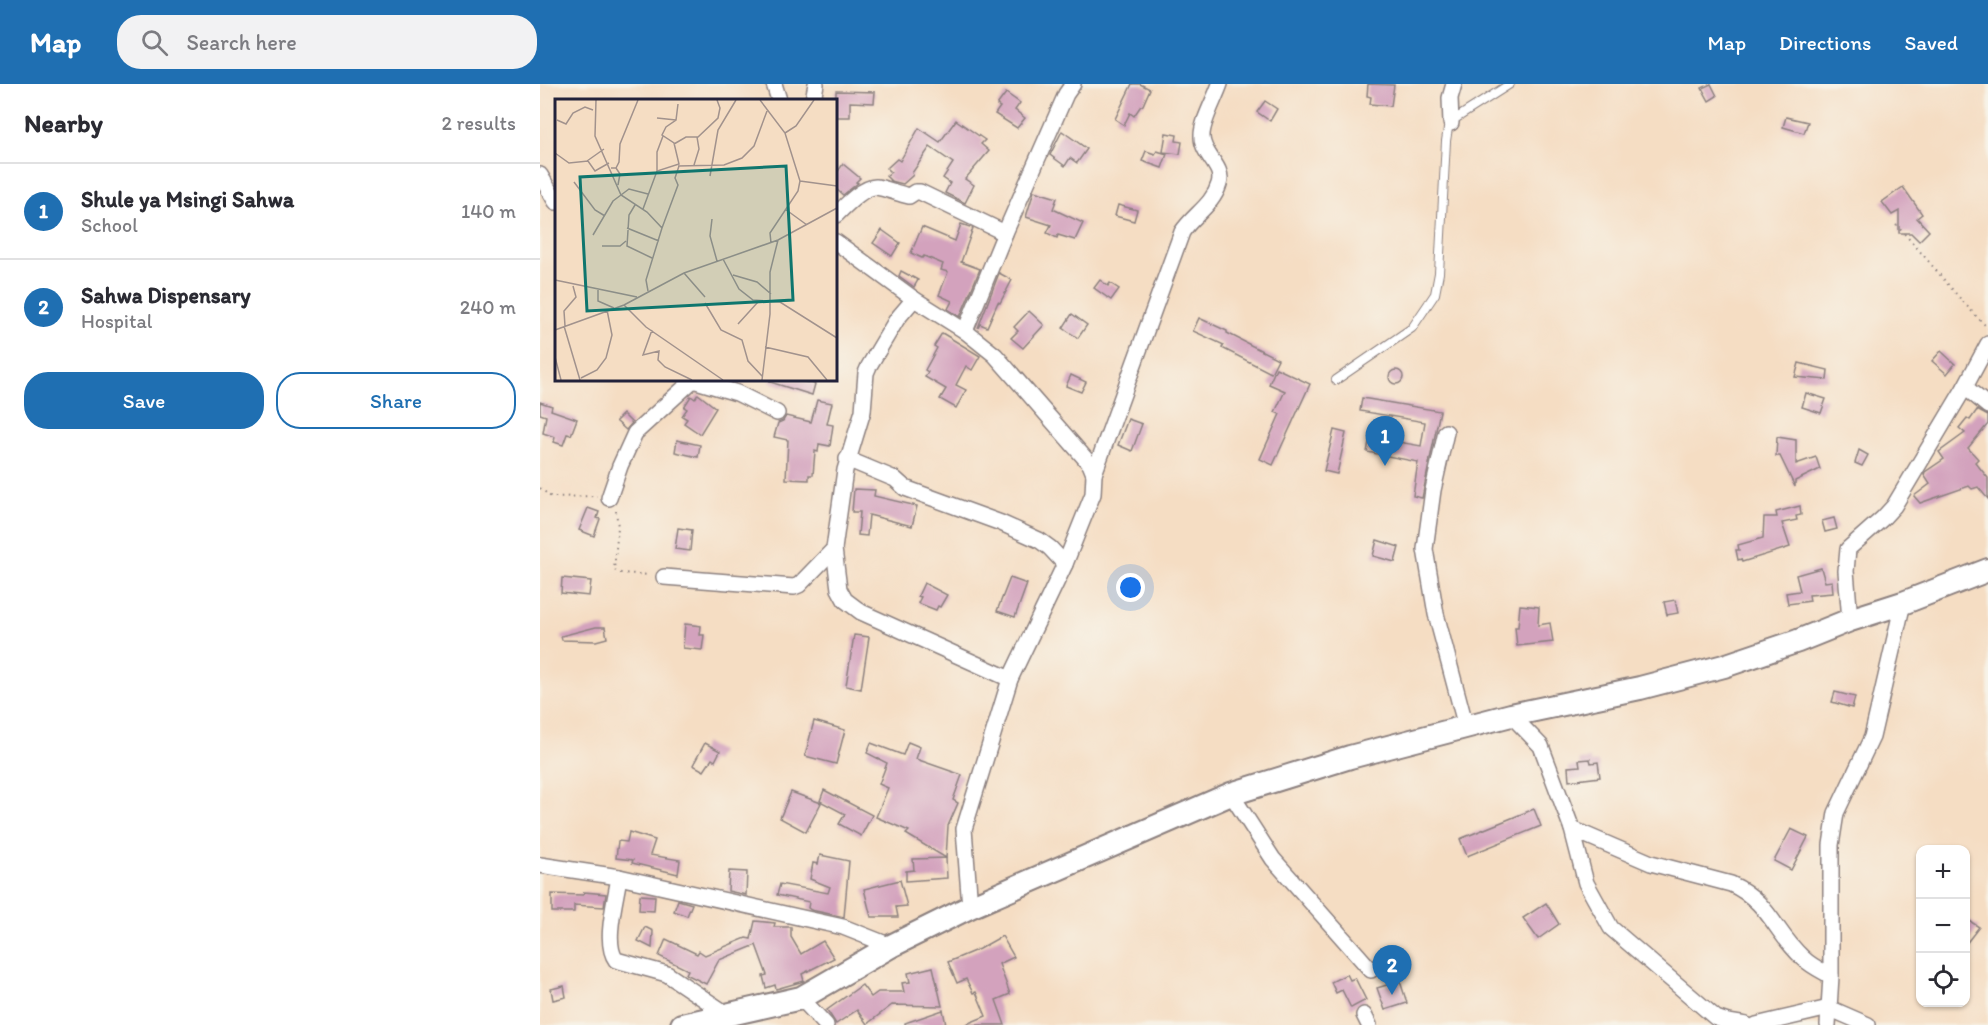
<!DOCTYPE html>
<html lang="en">
<head>
<meta charset="utf-8">
<style>
	:root { --surface:#fff; --page:#f2f2f3; --text:#2b2b33; --muted:#7c7c81; --line:#e1e1e2; --accent:#1f6fb2 }
	body { margin:0; font-family:Itim,sans-serif; background:var(--page); color:var(--text) }
	.controls { position:absolute; right:18px; bottom:18px; display:grid; overflow:hidden; border-radius:12px; box-shadow:0 2px 4px #0004 }
	.controls button { width:54px; height:54px; display:grid; place-items:center; padding:0; border:0; border-bottom:2px solid var(--line); background:var(--surface); color:var(--text); font:30px sans-serif }
	.you { position:absolute; left:591px; top:504px; width:21px; height:21px; margin:-15px; border:4px solid #fff; border-radius:50%; background:#1a73e8; box-shadow:0 0 0 9px #1a73e833 }
	.badge { display:grid; place-items:center; width:39px; height:39px; border-radius:50%; background:var(--accent); color:#fff; font-size:20px; font-weight:700 }
	.pin { position:absolute; translate:-50% -50px; filter:drop-shadow(0 2px 3px #0008) }
	.pin::after { content:''; position:absolute; top:32px; width:21px; height:18px; background:inherit; clip-path:polygon(0 0,100% 0,50% 100%) }
	.list { margin:0; padding:0; list-style:none }
	h2 { display:flex; justify-content:space-between; align-items:center; height:78px; margin:0; padding:0 24px; font-size:26px }
	h2 small { font-size:20px; font-weight:400; color:var(--muted) }
	.list li { display:grid; grid-template-columns:39px 1fr auto; gap:18px; align-items:center; box-sizing:border-box; height:96px; padding:0 24px; border-top:2px solid var(--line) }
	.list b { display:block; font-size:22px; white-space:nowrap }
	.list p { margin:0; font-size:20px; white-space:nowrap; color:var(--muted) }
	.list em { font-size:20px; font-style:normal; color:var(--muted) }
	.actions { display:flex; gap:12px; padding:18px 24px }
	.actions a { flex:1; padding:14px 0; border:2px solid var(--accent); border-radius:24px; text-align:center; font-size:21px; color:var(--accent) }
	.actions .main { background:var(--accent); color:#fff }
	.icon { flex:none; width:33px; height:33px; fill:none; stroke:currentColor; stroke-width:2; stroke-linecap:round; stroke-linejoin:round }
	.map { position:relative; flex:none; width:1448px; height:941px; overflow:hidden }
	header { display:flex; align-items:center; gap:36px; box-sizing:border-box; height:84px; padding:0 30px; background:var(--accent); color:#fff }
	header strong { font-size:28px }
	nav { display:flex; gap:33px; margin-inline-start:auto; font-size:21px }
	.search { width:420px; height:54px; background:var(--page); display:flex; align-items:center; gap:15px; box-sizing:border-box; padding:0 21px; border-radius:24px; color:var(--muted); font-size:22px }
	main { display:flex }
	aside { flex:1; background:var(--surface) }
	.map>svg:first-child { display:block }
	.building { fill:#d3a2bd }
	.lines { fill:none; stroke-linecap:round; stroke-linejoin:round }
	.lane-casing { stroke:#8c807f; stroke-width:10 }
	.street-casing { stroke:#8c807f; stroke-width:18 }
	.secondary-casing { stroke:#8c807f; stroke-width:26 }
	.path { stroke:#8c807f; stroke-width:2; stroke-dasharray:1.5 4.5; stroke-linecap:butt }
	.lane { stroke:#fff; stroke-width:8 }
	.street { stroke:#fff; stroke-width:15 }
	.secondary { stroke:#fff; stroke-width:22 }
	.inset-road { fill:none; stroke:#a1928d; stroke-width:1.5 }
	.view { fill:#0f766e; fill-opacity:0.15; stroke:#0f766e; stroke-width:3 }
	.inset-edge { fill:none; stroke:#22223b; stroke-width:3 }
</style>
</head>
<body>
<header>
<strong>Map</strong>
<div class="search"><svg class="icon" aria-label="search" viewBox="0 0 24 24"><circle cx="10" cy="10" r="6"/><path d="M15 15l6 6"/></svg>Search here</div>
<nav><a>Map</a><a>Directions</a><a>Saved</a></nav>
</header>
<main>
<aside>
<h2>Nearby<small>2 results</small></h2>
<ul class="list">
<li><span class="badge">1</span><div><b>Shule ya Msingi Sahwa</b><p>School</p></div><em>140 m</em></li>
<li><span class="badge">2</span><div><b>Sahwa Dispensary</b><p>Hospital</p></div><em>240 m</em></li>
</ul>
<div class="actions"><a class="main">Save</a><a>Share</a></div>
</aside>
<div class="map">
<svg width="1448" height="941" viewBox="0 0 1448 941">
	<rect width="100%" height="100%" fill="#f7f3e8"/>
	<filter id="ink" filterUnits="userSpaceOnUse"><feTurbulence type="fractalNoise" baseFrequency=".0167" numOctaves="2"/><feDisplacementMap in="SourceGraphic" scale="12" xChannelSelector="R" yChannelSelector="G"/><feConvolveMatrix kernelMatrix="1 2 1 2 8 2 1 2 1" color-interpolation-filters="sRGB"/></filter>
	<filter id="wash" filterUnits="userSpaceOnUse"><feTurbulence type="fractalNoise" baseFrequency=".008" numOctaves="4" result="noise"/><feDisplacementMap in="SourceGraphic" scale="24" xChannelSelector="R" yChannelSelector="G"/><feGaussianBlur stdDeviation="1.35" result="paint"/><feColorMatrix in="noise" values="0 0 0 0 0 0 0 0 0 0 0 0 0 0 0 0 0 1.4 0 .05"/><feComposite in="paint" operator="in"/></filter>
	<g filter="url(#wash)">
		<rect width="100%" height="100%" fill="#f5ddc3"/>
		<g id="blocks">
			<g class="building">
				<path d="M592 0H600L610 5 603 21 600 23 594 32 590 29 584 41 575 35Z"/>
				<path d="M828 0 854 1 851 22 830 20 831 13 827 12Z"/>
				<path d="M1171 0 1177 12 1169 17 1162 4Z"/>
				<path d="M296 7 335 8 334 19 310 18V33H296Z"/>
				<path d="M466 9 480 19 475 26 485 34 477 44 455 30 460 23 457 21Z"/>
				<path d="M725 17 737 25 730 37 717 28Z"/>
				<path d="M1246 33 1268 38 1264 49 1243 43Z"/>
				<path d="M416 36 445 56 441 60 449 67 425 95 434 101 425 119 405 109 410 99 403 94 413 79 390 63 372 89 373 91 363 100 351 97 346 92 351 88 347 84 357 75 360 77 379 44 400 58Z"/>
				<path d="M522 47 547 65 537 79 530 74 525 82 510 71Z"/>
				<path d="M626 49 637 51 636 57 642 58 640 70 623 68Z"/>
				<path d="M606 67 615 70 617 67 627 70 622 84 602 77Z"/>
				<path d="M303 80 320 94 316 98 318 99 303 111 296 105V90Z"/>
				<path d="M1363 103 1382 130 1377 134 1389 147 1379 157 1371 149H1359V127L1352 131 1342 118Z"/>
				<path d="M494 107 517 114 513 125 543 139 535 156 518 151 517 154 507 149 511 141 486 133Z"/>
				<path d="M578 121 597 126 594 137 575 132Z"/>
				<path d="M421 140 433 144 421 178 440 185 420 233 408 225 412 217 399 211 408 188 401 186 403 180 384 172 382 174 371 169 382 143 415 157Z"/>
				<path d="M342 146 360 159 352 172 333 159Z"/>
				<path d="M361 187 378 196 374 203 359 192Z"/>
				<path d="M459 189 472 196 460 219 458 218 447 243 440 240 438 244Z"/>
				<path d="M560 196 568 202 570 199 579 205 571 216 554 204Z"/>
				<path d="M489 227 504 241 483 264 471 254 478 247 474 243Z"/>
				<path d="M532 230 547 241 538 254 523 244Z"/>
				<path d="M659 234 687 247V249L738 275 731 289 682 264 684 261 653 247Z"/>
				<path d="M402 249 440 272 432 286 426 282 416 301 426 306 416 324 400 315 406 305 385 293 388 288 385 286 397 264 394 262Z"/>
				<path d="M1401 267 1415 280 1407 290 1392 277Z"/>
				<path d="M1259 279 1288 286 1287 296 1255 293Z"/>
				<path d="M736 284 770 300 733 381 720 375 740 330 735 328 745 307 729 300Z"/>
				<circle cx="856" cy="293" r="7"/>
				<path d="M531 291 546 298 541 308 526 302Z"/>
				<path d="M230 296H258L275 300 272 311 230 298Z"/>
				<path d="M1266 309 1286 315 1281 329 1262 323Z"/>
				<path d="M158 310 176 324 160 350 144 339 147 335 142 332 147 325 144 323 151 312 155 315Z"/>
				<path d="M822 314 900 327 882 414 873 412 878 378 827 368 830 353 881 362 885 338 820 327Z"/>
				<path d="M277 316 292 319 287 340 293 341 290 362 279 360 278 368 275 367 273 391H269V396L246 395 248 356 234 353 238 339 243 337 246 332 271 338Z"/>
				<path d="M0 318 12 322 11 326 37 335 31 351 27 350 23 361 14 358 15 353 3 349 6 332 0 330Z"/>
				<path d="M1437 326 1448 332V340L1428 364 1438 375 1435 378 1448 394V415L1438 403 1432 405 1429 402 1380 419 1374 412 1390 400 1384 391 1385 388 1404 375 1399 368 1425 349 1419 344 1427 334 1430 336Z"/>
				<path d="M83 330 92 339 86 346 76 337Z"/>
				<path d="M588 335 602 340 592 367 578 361Z"/>
				<path d="M794 346 806 349 797 390 784 387Z"/>
				<path d="M1237 353 1256 356V380L1276 373 1280 385 1255 397V403L1240 372H1236Z"/>
				<path d="M137 356 160 361 158 373 135 368Z"/>
				<path d="M1319 366 1328 371 1322 382 1315 379Z"/>
				<path d="M314 405 335 406 334 412 377 422 372 442 329 431 327 452 318 451 320 428H312Z"/>
				<path d="M1260 422 1261 431 1256 432 1257 436 1242 439 1250 463 1202 478 1201 475 1198 476 1196 466H1199L1198 461 1223 454 1224 433H1237L1236 428Z"/>
				<path d="M48 424 59 428 57 434 60 435 54 452 39 446Z"/>
				<path d="M1294 434 1297 445 1285 448 1282 437Z"/>
				<path d="M138 444 152 446 150 467 135 465Z"/>
				<path d="M837 456 859 463 855 478 833 472Z"/>
				<path d="M1281 484 1285 498 1292 497 1293 509 1269 511 1270 517 1248 520 1246 509 1260 507 1256 491Z"/>
				<path d="M22 494 51 497 49 512 21 509Z"/>
				<path d="M470 494 487 500 475 533 457 527Z"/>
				<path d="M384 499 407 511 400 523 398 522 396 526 378 519 381 513 378 512Z"/>
				<path d="M1135 516 1138 529 1127 531 1124 518Z"/>
				<path d="M980 521 999 523 998 541 1010 539 1013 558 977 562 975 543H978Z"/>
				<path d="M145 540 161 542 160 551H164L162 566 143 564Z"/>
				<path d="M56 543H65L67 554 56 557 22 556 21 552Z"/>
				<path d="M314 551 329 553 321 605 306 602Z"/>
				<path d="M1295 608 1315 613 1312 624 1292 618Z"/>
				<path d="M274 637 305 646 296 680 265 672Z"/>
				<path d="M368 658 380 663 376 675 422 691 413 716 418 719 408 742 406 774 366 750 369 747 336 733 348 704 339 700 347 679 327 669 331 659 363 671Z"/>
				<path d="M165 659 180 667 175 677 172 675 164 687 153 681Z"/>
				<path d="M1050 675 1051 679 1058 678 1060 693 1029 697 1028 683 1040 682 1039 676Z"/>
				<path d="M284 706 332 731 321 752 299 740 305 730 280 717Z"/>
				<path d="M251 708 281 719 266 748 240 734Z"/>
				<path d="M994 725 1001 742 927 772 920 755Z"/>
				<path d="M1251 745 1268 753 1251 786 1234 777Z"/>
				<path d="M89 748 115 756 110 771 140 776 138 790 92 779 93 776 76 774 78 757 87 758Z"/>
				<path d="M280 771 309 777 304 833 271 826 268 824 269 818 237 811 240 800 288 809 290 803 270 795 273 779 278 780Z"/>
				<path d="M406 774 407 794 366 797V787L374 786 373 775Z"/>
				<path d="M189 787 207 788 206 811 188 807Z"/>
				<path d="M360 796 367 822 356 823 358 833H331L324 805Z"/>
				<path d="M44 808 66 810 64 823 34 821V828H12V810L43 811Z"/>
				<path d="M100 811 115 812 114 827 99 826Z"/>
				<path d="M138 816 152 820 147 832 134 827Z"/>
				<path d="M1006 819 1019 840 998 855 983 834Z"/>
				<path d="M1425 834 1439 843 1425 861Z"/>
				<path d="M215 837 235 839 234 843H251V853L261 870 283 857 294 874 262 890 264 897 236 905 235 901 226 904 223 892 227 891 216 861 179 876 166 900 146 890 148 886 119 872 126 855 157 870 159 867 165 871 206 854 211 855Z"/>
				<path d="M105 843 113 847 112 864 98 857Z"/>
				<path d="M462 852 474 873 459 880 470 910 456 916 465 941H424L446 932 436 908 433 909 426 895 417 899 408 878 439 865Z"/>
				<path d="M393 883 402 922 352 921 327 940 317 926 296 940 287 926 322 901 331 913 338 908H364L362 899 370 898 368 889Z"/>
				<path d="M807 890 810 896 815 894 826 916 811 924 802 906 796 909 791 898Z"/>
				<path d="M860 897 867 919 845 926 837 904Z"/>
				<path d="M24 902 26 913 13 916 11 905Z"/>
				<path d="M403 926 406 941H365V939Z"/>
			</g>
		</g>
	</g>
	<g filter="url(#ink)">
		<use href="#blocks" fill-opacity="0" stroke="#8c807f" stroke-width="1.5"/>
		<g class="lines">
			<defs>
				<path id="lane" d="M796 296 872 244 895 210 899 189 906 57 908 44 915 35 970 0"/>
				<g id="street">
					<path d="M234 0 239 16"/>
					<path d="M273 16 276 0"/>
					<path d="M911 39 910 14 914 0"/>
					<path d="M0 91 16 118"/>
					<path d="M296 131C304 123 324 102 336 103 345 104 356 109 365 111L369 112 375 108H380L465 149"/>
					<path d="M296 158 374 215 425 247 455 271 550 380 554 390 553 410 525 480 470 595 424 745 430 823"/>
					<path d="M374 215 357 235 329 282 326 289 323 327 305 386 294 465 299 505 305 516 321 528 470 595"/>
					<path d="M425 247 465 149 526 10 533 0"/>
					<path d="M153 296 197 309 237 329"/>
					<path d="M1425 303 1448 322"/>
					<path d="M906 348 893 406 885 465 896 530 926 643"/>
					<path d="M307 375 355 395 365 404 461 439 499 456 510 464 525 480"/>
					<path d="M554 390 642 148C653 131 673 121 679 100 685 83 662 71 662 53 661 39 675 15 680 0"/>
					<path d="M69 414 80 382 95 349 153 296"/>
					<path d="M124 493 254 503 259 501 294 465"/>
					<path d="M1310 536 1306 487 1308 465 1343 434 1354 422 1425 303 1448 260"/>
					<path d="M971 631 1001 662 1032 745 1046 799 1071 844 1176 934 1188 938 1206 941"/>
					<path d="M691 710 733 775 831 886"/>
					<path d="M1032 745 1111 779 1191 800C1230 818 1234 848 1263 874 1271 882 1282 887 1291 892"/>
					<path d="M0 781 79 793 303 843 351 862"/>
					<path d="M79 793C76 815 63 859 76 876L127 890 188 931"/>
					<path d="M261 914 286 941"/>
					<path d="M824 931 829 941"/>
					<path d="M1216 941 1289 924 1328 941"/>
					<path d="M1288 941 1291 892V761L1296 729 1332 653 1363 519"/>
				</g>
				<path id="secondary" d="M142 941 261 914 351 862 430 823 691 710 810 673 971 631 1100 604 1184 582 1258 557 1310 536 1363 519 1448 486"/>
			</defs>
			<use href="#lane" class="lane-casing"/>
			<use href="#street" class="street-casing"/>
			<use href="#secondary" class="secondary-casing"/>
			<g class="path">
				<path d="M1356 141C1388 174 1415 212 1448 244"/>
				<path d="M0 404 11 413 57 412"/>
				<path d="M76 427 78 443 74 486 81 489 110 491"/>
			</g>
			<use href="#lane" class="lane"/>
			<use href="#street" class="street"/>
			<use href="#secondary" class="secondary"/>
		</g>
	</g>
	<g transform="translate(15 15)">
		<rect width="282" height="282" fill="#f5ddc3"/>
		<path class="inset-road" d="M41 1 40 37 66 96 92 113 107 129 91 181 93 192M205 1 230 34 245 82 243 92 215 134 216 144M102 19 121 21M2 21 11 25 18 14 30 8 38 11M230 34 241 27 259 1M119 45 131 38H143L163 19 165 9 162 1M0 54 14 64 33 62 40 72 54 64M32 62 49 50M139 66 144 50 142 38M123 67 169 66 187 59 199 47 212 12M56 69H61L64 63 65 45 83 1M61 69 65 75 63 86M102 72V53L108 37M155 77 163 31 181 1M245 82 282 87M19 83 40 111 50 117M66 96 74 90 93 95M80 106 74 116 72 147 97 159M88 110 102 72 124 65 119 44 107 36 111 28 121 21 123 5M230 110 252 126M157 120 155 137 162 162M72 129 104 142M107 129 123 86 120 79 124 67M38 136 58 102 66 96M47 147H65L71 142M168 160 184 190 198 201 225 203 282 239M129 174 150 198M178 176 202 183 216 195M0 181 82 198M43 190V202L59 209M150 204 166 231 187 241 193 262 207 277M69 206 91 228 168 281M183 225 203 203M9 227 25 281M10 227 9 212 21 198 18 187M0 231 69 206 129 174 223 141 282 109M97 231 88 256 104 252 103 261 110 268 137 281M210 248 253 258 272 281M0 258 6 281M26 279 42 271 51 259 57 236 52 211M207 281 215 215V173L223 141"/>
		<path class="view" d="M231 67 238 201 32 212 25 78Z"/>
		<rect width="282" height="282" class="inset-edge"/>
	</g>
</svg>
<div class="controls">
<button>+</button>
<button>−</button>
<button><svg class="icon" aria-label="locate" viewBox="0 0 24 24"><circle cx="12" cy="12" r="6"/><path d="M12 2v4M12 18v4M2 12h4M18 12h4"/></svg></button>
</div>
<div class="you"></div>
<div class="pin badge" style="left:845px;top:382px">1</div>
<div class="pin badge" style="left:852px;top:911px">2</div>
</div>
</main>
</body>
</html>
